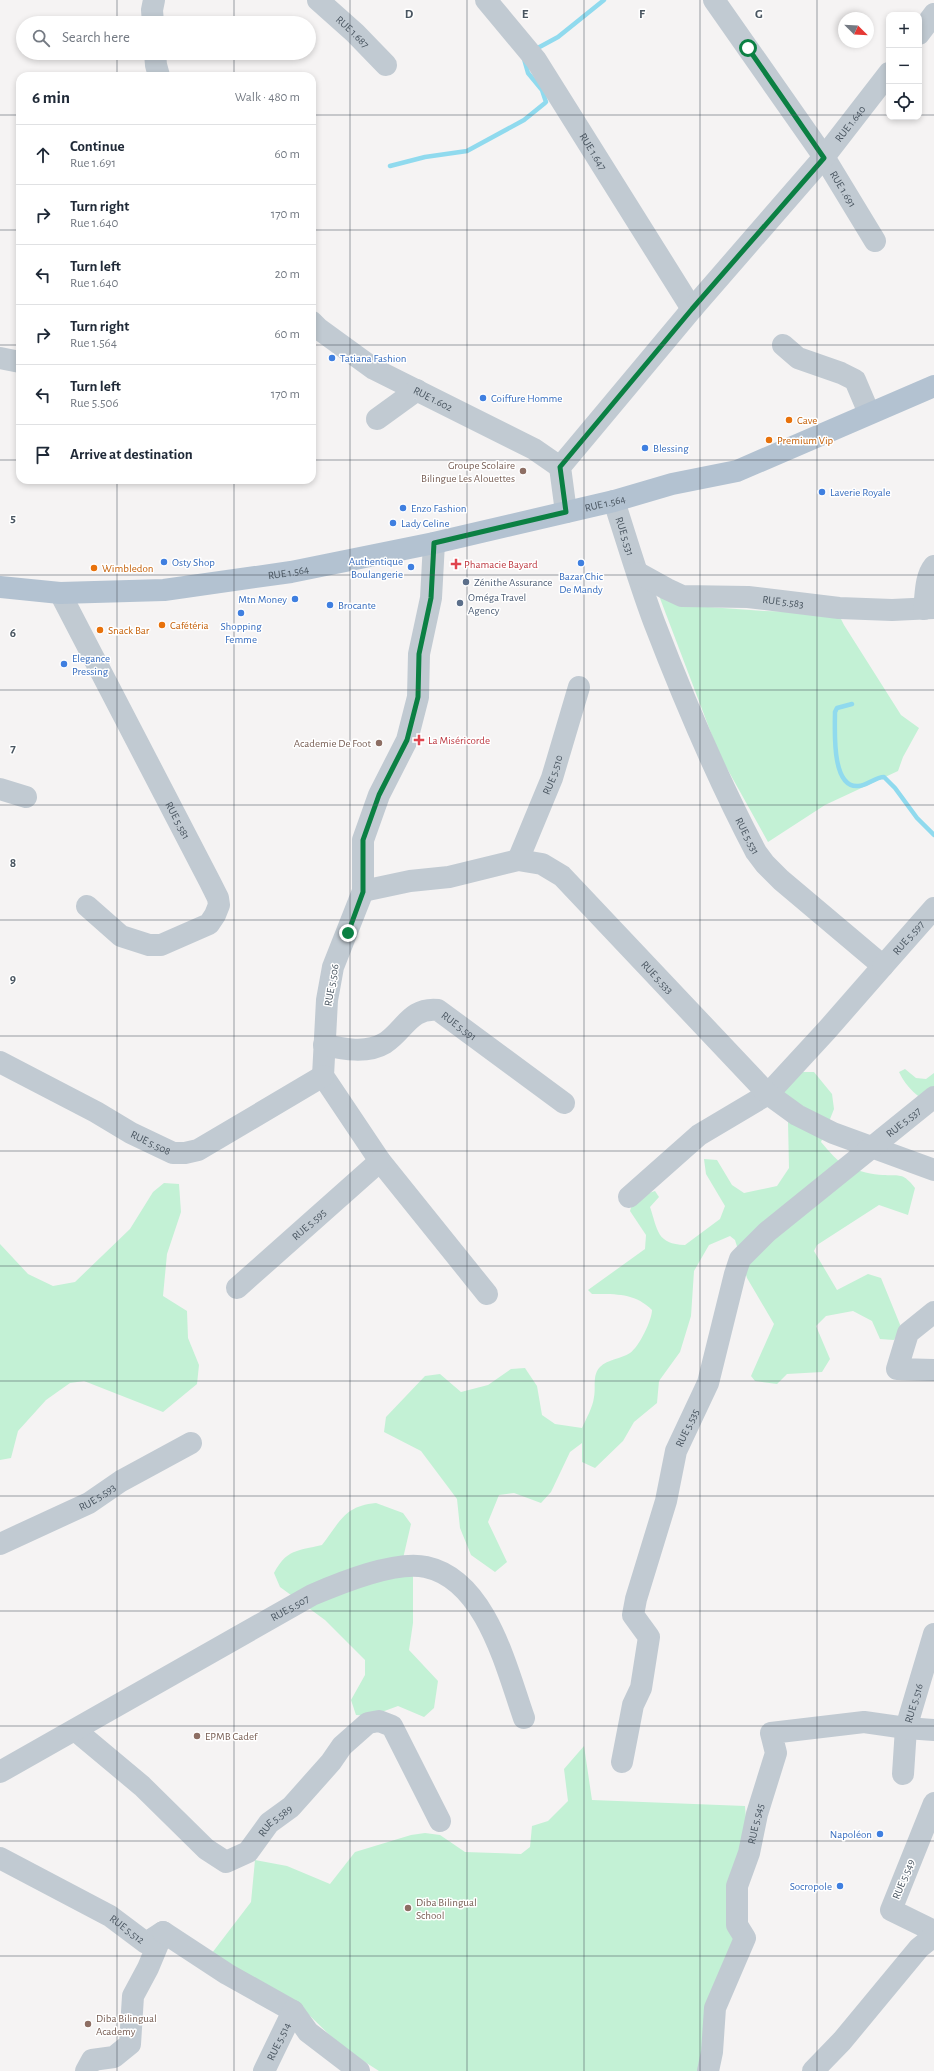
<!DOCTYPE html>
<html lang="en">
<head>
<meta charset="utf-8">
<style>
	:root { --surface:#fff; --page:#f2f2f3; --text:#1f2937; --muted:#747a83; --line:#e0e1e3 }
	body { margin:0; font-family:"Alegreya Sans",sans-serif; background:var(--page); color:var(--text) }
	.controls { position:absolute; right:12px; top:12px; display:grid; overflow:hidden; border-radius:8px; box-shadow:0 2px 6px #0003 }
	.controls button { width:36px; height:36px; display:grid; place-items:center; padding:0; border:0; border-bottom:1px solid var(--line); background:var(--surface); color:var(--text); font:20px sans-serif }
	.compass { position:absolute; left:838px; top:12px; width:36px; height:36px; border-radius:50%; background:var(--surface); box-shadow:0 2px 6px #0003; rotate:114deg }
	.stop { position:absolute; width:12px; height:12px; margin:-9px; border:3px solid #0b8043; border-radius:50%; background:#fff }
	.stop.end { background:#0b8043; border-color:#fff; box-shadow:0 1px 4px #0008 }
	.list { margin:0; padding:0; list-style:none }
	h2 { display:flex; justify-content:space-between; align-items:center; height:52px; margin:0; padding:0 16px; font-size:17px }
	h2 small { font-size:13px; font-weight:400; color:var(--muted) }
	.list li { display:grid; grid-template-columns:26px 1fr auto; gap:12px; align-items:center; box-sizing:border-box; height:60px; padding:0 16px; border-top:1px solid var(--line) }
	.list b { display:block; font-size:15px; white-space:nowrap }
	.list p { margin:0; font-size:13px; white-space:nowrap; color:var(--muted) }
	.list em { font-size:13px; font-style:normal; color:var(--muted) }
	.icon { flex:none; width:22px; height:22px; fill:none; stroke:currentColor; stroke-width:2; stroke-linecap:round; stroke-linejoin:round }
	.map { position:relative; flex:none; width:934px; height:2071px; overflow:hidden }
	.search { position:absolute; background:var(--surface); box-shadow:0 2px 6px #0003; left:16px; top:16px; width:300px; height:44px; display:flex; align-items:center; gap:10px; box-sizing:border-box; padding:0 14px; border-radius:22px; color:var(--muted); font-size:15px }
	.panel { position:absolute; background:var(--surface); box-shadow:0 2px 6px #0003; left:16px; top:72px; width:300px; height:412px; border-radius:12px }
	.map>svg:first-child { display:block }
	.green { fill:#c3f1d5 }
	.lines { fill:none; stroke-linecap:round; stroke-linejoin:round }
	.stream { stroke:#90daee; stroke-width:4.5 }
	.minor { stroke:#c1cad2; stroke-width:22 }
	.major { stroke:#b3c2d1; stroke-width:22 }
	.route { stroke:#0b8043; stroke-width:5 }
	.grid { fill:none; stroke:#4a5661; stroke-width:1; stroke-opacity:0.55 }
	.shop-dot { fill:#3f7fe0; stroke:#fff; stroke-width:1.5 }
	.food-dot { fill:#e8710a; stroke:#fff; stroke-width:1.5 }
	.education-dot { fill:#8d6e63; stroke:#fff; stroke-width:1.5 }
	.health-dot { fill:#e0444e; stroke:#fff; stroke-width:1.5 }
	.service-dot { fill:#5c6f8a; stroke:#fff; stroke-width:1.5 }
	.labels { text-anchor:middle; stroke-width:3; stroke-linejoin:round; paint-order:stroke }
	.street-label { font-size:11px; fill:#4a5661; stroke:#fff }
	.shop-label { font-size:11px; fill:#366cbe; stroke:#fff; text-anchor:start }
	.food-label { font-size:11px; fill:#c56008; stroke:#fff; text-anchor:start }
	.education-label { font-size:11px; fill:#785e54; stroke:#fff; text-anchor:start }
	.health-label { font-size:11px; fill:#be3a42; stroke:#fff; text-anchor:start }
	.service-label { font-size:11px; fill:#4e5e75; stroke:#fff; text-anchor:start }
	.grid-label { font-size:13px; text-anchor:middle; font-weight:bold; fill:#4a5661; stroke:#fff; stroke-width:3; stroke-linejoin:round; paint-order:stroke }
</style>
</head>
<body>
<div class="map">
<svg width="934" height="2071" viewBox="0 0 934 2071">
	<rect width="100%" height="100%" fill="#f5f3f3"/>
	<g class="green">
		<path d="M658 593 709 607 764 611 838 613 844 625 901 715 919 728 903 757 898 771 825 805 768 842 719 754Z"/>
		<path d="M905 1069 916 1078 926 1079 934 1073V1105C919 1099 906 1087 899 1072Z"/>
		<path d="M792 1072H814L832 1094 834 1109 821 1142C829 1151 838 1163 849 1167 858 1171 873 1175 883 1175 899 1176 903 1172 915 1188L908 1215 879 1205 817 1245 814 1251 837 1290 868 1274 881 1278 901 1327 894 1340 880 1339 872 1321 853 1311 826 1316 816 1326 830 1359 822 1372 787 1374 777 1384 755 1381 751 1376 774 1324 747 1278 735 1240 730 1236 709 1245 694 1271 691 1316 680 1352 659 1381 657 1403 634 1422 623 1441 595 1468 582 1462V1443L570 1452 551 1492 541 1503 514 1493 499 1495 488 1522 507 1562 495 1572 471 1555 460 1528 457 1499 421 1451 384 1432 386 1417 425 1376 440 1374 461 1392 488 1385 511 1369 525 1368 537 1386 542 1415 555 1424 582 1428C586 1419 593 1407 594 1397 596 1387 592 1375 600 1367 608 1359 621 1359 630 1353 639 1347 652 1320 652 1310 635 1293 616 1294 592 1294L588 1290 645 1249 646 1235 630 1211 634 1198 655 1191 659 1197 650 1207C658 1231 657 1244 685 1245L720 1219 725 1206 706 1174 704 1159 717 1160 732 1185 744 1193 777 1186 789 1168 788 1122 780 1094Z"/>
		<path d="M164 1183 179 1184 181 1212 167 1254 163 1296 187 1311 188 1338 199 1365 197 1384 163 1412 84 1381 70 1383 46 1400 18 1431 11 1458 0 1460V1244L28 1274 53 1286 75 1282 130 1229 153 1192Z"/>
		<path d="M376 1503 403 1513 411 1524 401 1567 413 1575V1623L409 1650 438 1681 434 1708 424 1717 398 1706 371 1716 356 1715 351 1700 365 1675V1660L325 1620 280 1587 274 1573C287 1549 297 1551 322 1545 340 1522 344 1506 376 1503Z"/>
		<path d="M584 1746 592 1800 745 1806 747 1832 735 1945 701 2071H379L343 2048 305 2011 212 1953 251 1902 255 1860 287 1866 330 1884 355 1852 411 1835 425 1833 440 1835 465 1852 521 1854 530 1847 532 1826 548 1821 568 1801 564 1769Z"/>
	</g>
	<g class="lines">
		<g class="stream">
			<path d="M534 50 558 37 604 0"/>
			<path d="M390 166 425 157 467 151 524 120 545 103 546 102 542 90 528 73 524 59"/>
			<path d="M852 704 837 708 835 712C835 729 831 788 858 786 867 786 875 777 884 777L895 788 917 818 934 835"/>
		</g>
		<g class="minor">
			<path id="s1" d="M318 0 355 33 386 65"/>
			<path id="s2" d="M486 0 536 60 692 309"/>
			<path id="s3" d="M714 0 824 157 875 241"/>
			<path d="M153 23 152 10 154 0"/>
			<path d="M919 34 934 14"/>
			<path d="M155 53 156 65 159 76"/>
			<path id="s4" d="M312 322 319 329 374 369 534 449 560 467"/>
			<path d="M783 345 798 358 841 373 855 380 869 413"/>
			<path d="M0 358 20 362"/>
			<path d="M377 419 417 390"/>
			<path id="s5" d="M614 501C627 541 639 582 654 622 684 700 717 778 756 852L765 864 781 880 883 966 827 1030 768 1094 699 1135 629 1197"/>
			<path id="s6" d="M566 512 560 467 692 309 824 157 889 73"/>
			<path d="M434 543 431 598 419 654 418 697 407 740 379 795 363 840V891L333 967 327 1000 323 1076 380 1161 487 1294"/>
			<path id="s7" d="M638 573 667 589 682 596 748 597 839 608 892 610 934 608"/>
			<path id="s8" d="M60 593 210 882 218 898 219 905 215 915 209 924 161 945H149L121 936 87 906"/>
			<path d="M924 609C926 595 925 577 934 566"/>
			<path d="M0 789 26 797"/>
			<path id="s9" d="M518 860 552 778 579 687"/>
			<path id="s10" d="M363 891 410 881 449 877 518 860 542 864 562 876 768 1094 797 1115 833 1133 934 1170"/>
			<path id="s11" d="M883 966 934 908"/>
			<path id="s12" d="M324 1045C343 1049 367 1054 385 1043 405 1030 410 1007 438 1010L564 1103"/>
			<path id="s13" d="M0 1062 96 1112 131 1133 173 1153H185L198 1150 323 1076"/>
			<path id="s14" d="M237 1288 380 1161"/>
			<path d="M934 1312 908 1333 897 1369 934 1370"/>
			<path id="s15" d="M0 1544 89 1503 121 1481 191 1443"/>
			<path id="s16" d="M75 1730 142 1786 206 1849 226 1862 248 1852 269 1823 291 1807 331 1762 342 1746 368 1723 379 1721 392 1726 440 1821"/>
			<path id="s17" d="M622 1762 633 1705 641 1688 649 1637 633 1615 636 1599 666 1501 676 1451 708 1383 735 1274 740 1259 767 1232 934 1097"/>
			<path id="s18" d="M0 1772 312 1595C340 1583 396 1560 426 1567 486 1580 506 1667 524 1718"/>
			<path id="s19" d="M903 1774 906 1728 934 1634"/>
			<path d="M934 1803 891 1910 934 1931"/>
			<path id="s20" d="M0 1858 110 1916 146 1943 163 1932 148 1968 133 1996 130 2044 114 2057 92 2060 86 2071"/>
			<path d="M163 1932 227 1974 293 2011 308 2032 359 2071"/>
			<path id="s21" d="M264 2071 293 2011"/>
			<path id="s22" d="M708 2071 712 2052 715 2008 745 1938 737 1925V1886L749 1853 757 1814 776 1753 771 1733 864 1722 906 1728 934 1730"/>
			<path d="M813 2071 842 2041 919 1948 934 1936"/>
		</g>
		<path class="major" id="s23" d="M0 587 60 593 164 590 291 572 434 543 614 501 672 484 737 471 934 386"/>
	</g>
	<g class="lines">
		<path class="route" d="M348 933 363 892V840L379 795 407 740 418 697 419 654 431 598 434 543 566 512 560 467 692 309 824 158 748 48"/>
	</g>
	<path class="grid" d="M117 0V23M234 0V23M350 0V2071M467 0V2071M584 0V2071M700 0V2071M817 0V2071M117 53V76M234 53V76M0 115H20M312 115H889M919 115H934M0 230H20M312 230H934M0 345H20M312 345H934M0 460H20M312 460H934M117 480V2071M234 480V2071M0 575H934M0 690H934M0 805H934M0 920H934M0 1036H934M0 1151H934M0 1266H934M0 1381H934M0 1496H934M0 1611H934M0 1726H934M0 1841H934M0 1956H934"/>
	<g class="shop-dot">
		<circle cx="332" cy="358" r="4"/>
		<circle cx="483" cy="398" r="4"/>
		<circle cx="645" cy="448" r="4"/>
		<circle cx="822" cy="492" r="4"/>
		<circle cx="403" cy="508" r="4"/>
		<circle cx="393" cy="523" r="4"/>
		<circle cx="164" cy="562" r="4"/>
		<circle cx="581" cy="563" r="4"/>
		<circle cx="411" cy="567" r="4"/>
		<circle cx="295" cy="599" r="4"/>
		<circle cx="330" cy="605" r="4"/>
		<circle cx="241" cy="613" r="4"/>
		<circle cx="64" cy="664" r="4"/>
		<circle cx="880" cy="1834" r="4"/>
		<circle cx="840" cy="1886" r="4"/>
	</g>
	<g class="food-dot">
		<circle cx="789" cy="420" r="4"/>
		<circle cx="769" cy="440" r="4"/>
		<circle cx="94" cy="568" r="4"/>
		<circle cx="162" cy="625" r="4"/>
		<circle cx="100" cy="630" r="4"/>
	</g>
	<g class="education-dot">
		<circle cx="523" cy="471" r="4"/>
		<circle cx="379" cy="743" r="4"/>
		<circle cx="197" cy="1736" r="4"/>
		<circle cx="408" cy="1908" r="4"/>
		<circle cx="88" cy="2024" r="4"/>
	</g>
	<g class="health-dot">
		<path d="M454 558h4v4h4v4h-4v4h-4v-4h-4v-4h4z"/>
		<path d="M417 734h4v4h4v4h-4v4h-4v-4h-4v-4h4z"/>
	</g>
	<g class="service-dot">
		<circle cx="466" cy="582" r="4"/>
		<circle cx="460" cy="603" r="4"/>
	</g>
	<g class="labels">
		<g class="street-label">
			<text dy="4" stroke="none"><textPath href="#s1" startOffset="47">RUE 1.687</textPath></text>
			<text dy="4" stroke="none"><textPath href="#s6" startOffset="495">RUE 1.640</textPath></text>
			<text dy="4" stroke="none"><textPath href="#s2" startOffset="186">RUE 1.647</textPath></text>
			<text dy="4" stroke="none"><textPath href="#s3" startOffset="229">RUE 1.691</textPath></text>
			<text dy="4" stroke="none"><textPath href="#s4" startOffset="144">RUE 1.602</textPath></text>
			<text dy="4" stroke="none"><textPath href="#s23" startOffset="614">RUE 1.564</textPath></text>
			<text dy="4" stroke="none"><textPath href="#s5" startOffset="37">RUE 5.531</textPath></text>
			<text dy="4" stroke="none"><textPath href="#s23" startOffset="290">RUE 1.564</textPath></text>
			<text dy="4" stroke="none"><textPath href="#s7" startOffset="151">RUE 5.583</textPath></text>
			<text dy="4" stroke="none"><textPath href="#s9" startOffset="92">RUE 5.510</textPath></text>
			<text dy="4" stroke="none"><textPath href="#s8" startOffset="256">RUE 5.581</textPath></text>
			<text dy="4" stroke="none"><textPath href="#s5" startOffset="361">RUE 5.531</textPath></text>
			<text dy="4" stroke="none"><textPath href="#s11" startOffset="38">RUE 5.597</textPath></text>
			<text dy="4" stroke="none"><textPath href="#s10" startOffset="345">RUE 5.533</textPath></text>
			<text transform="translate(331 985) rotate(-80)" y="4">RUE 5.506</text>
			<text dy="4" stroke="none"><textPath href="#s12" startOffset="154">RUE 5.591</textPath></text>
			<text dy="4" stroke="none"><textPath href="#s17" startOffset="742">RUE 5.537</textPath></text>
			<text dy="4" stroke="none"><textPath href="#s13" startOffset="171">RUE 5.508</textPath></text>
			<text dy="4" stroke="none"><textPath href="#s14" startOffset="96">RUE 5.595</textPath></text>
			<text dy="4" stroke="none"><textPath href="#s17" startOffset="351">RUE 5.535</textPath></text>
			<text dy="4" stroke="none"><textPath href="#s15" startOffset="108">RUE 5.593</textPath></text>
			<text dy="4" stroke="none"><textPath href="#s18" startOffset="333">RUE 5.507</textPath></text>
			<text dy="4" stroke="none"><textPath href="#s19" startOffset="72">RUE 5.516</textPath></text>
			<text dy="4" stroke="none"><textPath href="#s16" startOffset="267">RUE 5.589</textPath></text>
			<text dy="4" stroke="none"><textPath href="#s22" startOffset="259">RUE 5.545</textPath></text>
			<text transform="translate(903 1879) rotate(-68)" y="4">RUE 5.549</text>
			<text dy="4" stroke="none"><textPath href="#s20" startOffset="146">RUE 5.512</textPath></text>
			<text dy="4" stroke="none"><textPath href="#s21" startOffset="33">RUE 5.514</textPath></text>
		</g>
		<g class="shop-label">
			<text x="340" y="362">Tatiana Fashion</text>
			<text x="491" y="402">Coiffure Homme</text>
			<text x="653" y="452">Blessing</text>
			<text x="830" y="496">Laverie Royale</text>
			<text x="411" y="512">Enzo Fashion</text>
			<text x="401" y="527">Lady Celine</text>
			<text x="403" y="565" text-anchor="end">Authentique<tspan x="403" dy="13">Boulangerie</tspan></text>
			<text x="172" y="566">Osty Shop</text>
			<text x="581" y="580" text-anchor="middle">Bazar Chic<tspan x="581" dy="13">De Mandy</tspan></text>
			<text x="287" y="603" text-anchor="end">Mtn Money</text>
			<text x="338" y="609">Brocante</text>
			<text x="241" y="630" text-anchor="middle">Shopping<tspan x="241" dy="13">Femme</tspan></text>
			<text x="72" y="662">Elegance<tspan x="72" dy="13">Pressing</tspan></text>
			<text x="872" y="1838" text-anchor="end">Napoléon</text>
			<text x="832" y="1890" text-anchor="end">Socropole</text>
		</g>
		<g class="food-label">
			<text x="797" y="424">Cave</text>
			<text x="777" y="444">Premium Vip</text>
			<text x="102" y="572">Wimbledon</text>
			<text x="170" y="629">Cafétéria</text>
			<text x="108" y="634">Snack Bar</text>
		</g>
		<g class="education-label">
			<text x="515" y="469" text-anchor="end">Groupe Scolaire<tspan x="515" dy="13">Bilingue Les Alouettes</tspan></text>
			<text x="371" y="747" text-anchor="end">Academie De Foot</text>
			<text x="205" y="1740">EPMB Cadef</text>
			<text x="416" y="1906">Diba Bilingual<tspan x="416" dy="13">School</tspan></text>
			<text x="96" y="2022">Diba Bilingual<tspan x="96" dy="13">Academy</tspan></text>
		</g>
		<g class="health-label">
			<text x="464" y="568">Phamacie Bayard</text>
			<text x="428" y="744">La Miséricorde</text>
		</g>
		<g class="service-label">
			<text x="474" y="586">Zénithe Assurance</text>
			<text x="468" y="601">Oméga Travel<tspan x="468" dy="13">Agency</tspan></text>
		</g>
	</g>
	<g class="grid-label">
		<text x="409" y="18">D</text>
		<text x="525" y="18">E</text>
		<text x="642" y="18">F</text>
		<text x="759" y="18">G</text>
		<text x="13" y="522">5</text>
		<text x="13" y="637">6</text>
		<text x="13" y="752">7</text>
		<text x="13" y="867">8</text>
		<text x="13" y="983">9</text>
	</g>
</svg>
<div class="controls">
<button>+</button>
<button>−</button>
<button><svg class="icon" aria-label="locate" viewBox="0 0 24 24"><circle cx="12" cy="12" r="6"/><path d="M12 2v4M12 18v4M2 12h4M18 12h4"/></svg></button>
</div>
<svg class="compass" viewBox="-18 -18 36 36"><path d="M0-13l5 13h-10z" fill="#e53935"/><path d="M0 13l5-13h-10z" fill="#747a83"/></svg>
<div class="stop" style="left:748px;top:48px"></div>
<div class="stop end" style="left:348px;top:933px"></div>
<div class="search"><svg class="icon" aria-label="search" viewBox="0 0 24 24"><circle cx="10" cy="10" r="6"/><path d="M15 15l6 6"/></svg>Search here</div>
<section class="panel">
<h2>6 min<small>Walk · 480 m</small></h2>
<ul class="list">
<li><svg class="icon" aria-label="ahead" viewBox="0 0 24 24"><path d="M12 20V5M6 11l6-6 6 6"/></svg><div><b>Continue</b><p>Rue 1.691</p></div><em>60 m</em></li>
<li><svg class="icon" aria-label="right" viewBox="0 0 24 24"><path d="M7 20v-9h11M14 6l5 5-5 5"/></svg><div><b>Turn right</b><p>Rue 1.640</p></div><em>170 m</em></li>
<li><svg class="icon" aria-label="left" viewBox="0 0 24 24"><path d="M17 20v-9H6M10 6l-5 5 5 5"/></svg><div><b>Turn left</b><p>Rue 1.640</p></div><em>20 m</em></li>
<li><svg class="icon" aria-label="right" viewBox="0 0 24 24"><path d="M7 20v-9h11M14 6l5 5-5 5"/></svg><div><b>Turn right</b><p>Rue 1.564</p></div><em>60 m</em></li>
<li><svg class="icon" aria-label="left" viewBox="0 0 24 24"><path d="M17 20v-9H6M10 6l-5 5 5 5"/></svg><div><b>Turn left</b><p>Rue 5.506</p></div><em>170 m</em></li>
<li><svg class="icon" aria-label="arrive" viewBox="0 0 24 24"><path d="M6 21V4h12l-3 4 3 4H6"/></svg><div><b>Arrive at destination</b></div></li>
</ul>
</section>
</div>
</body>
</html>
